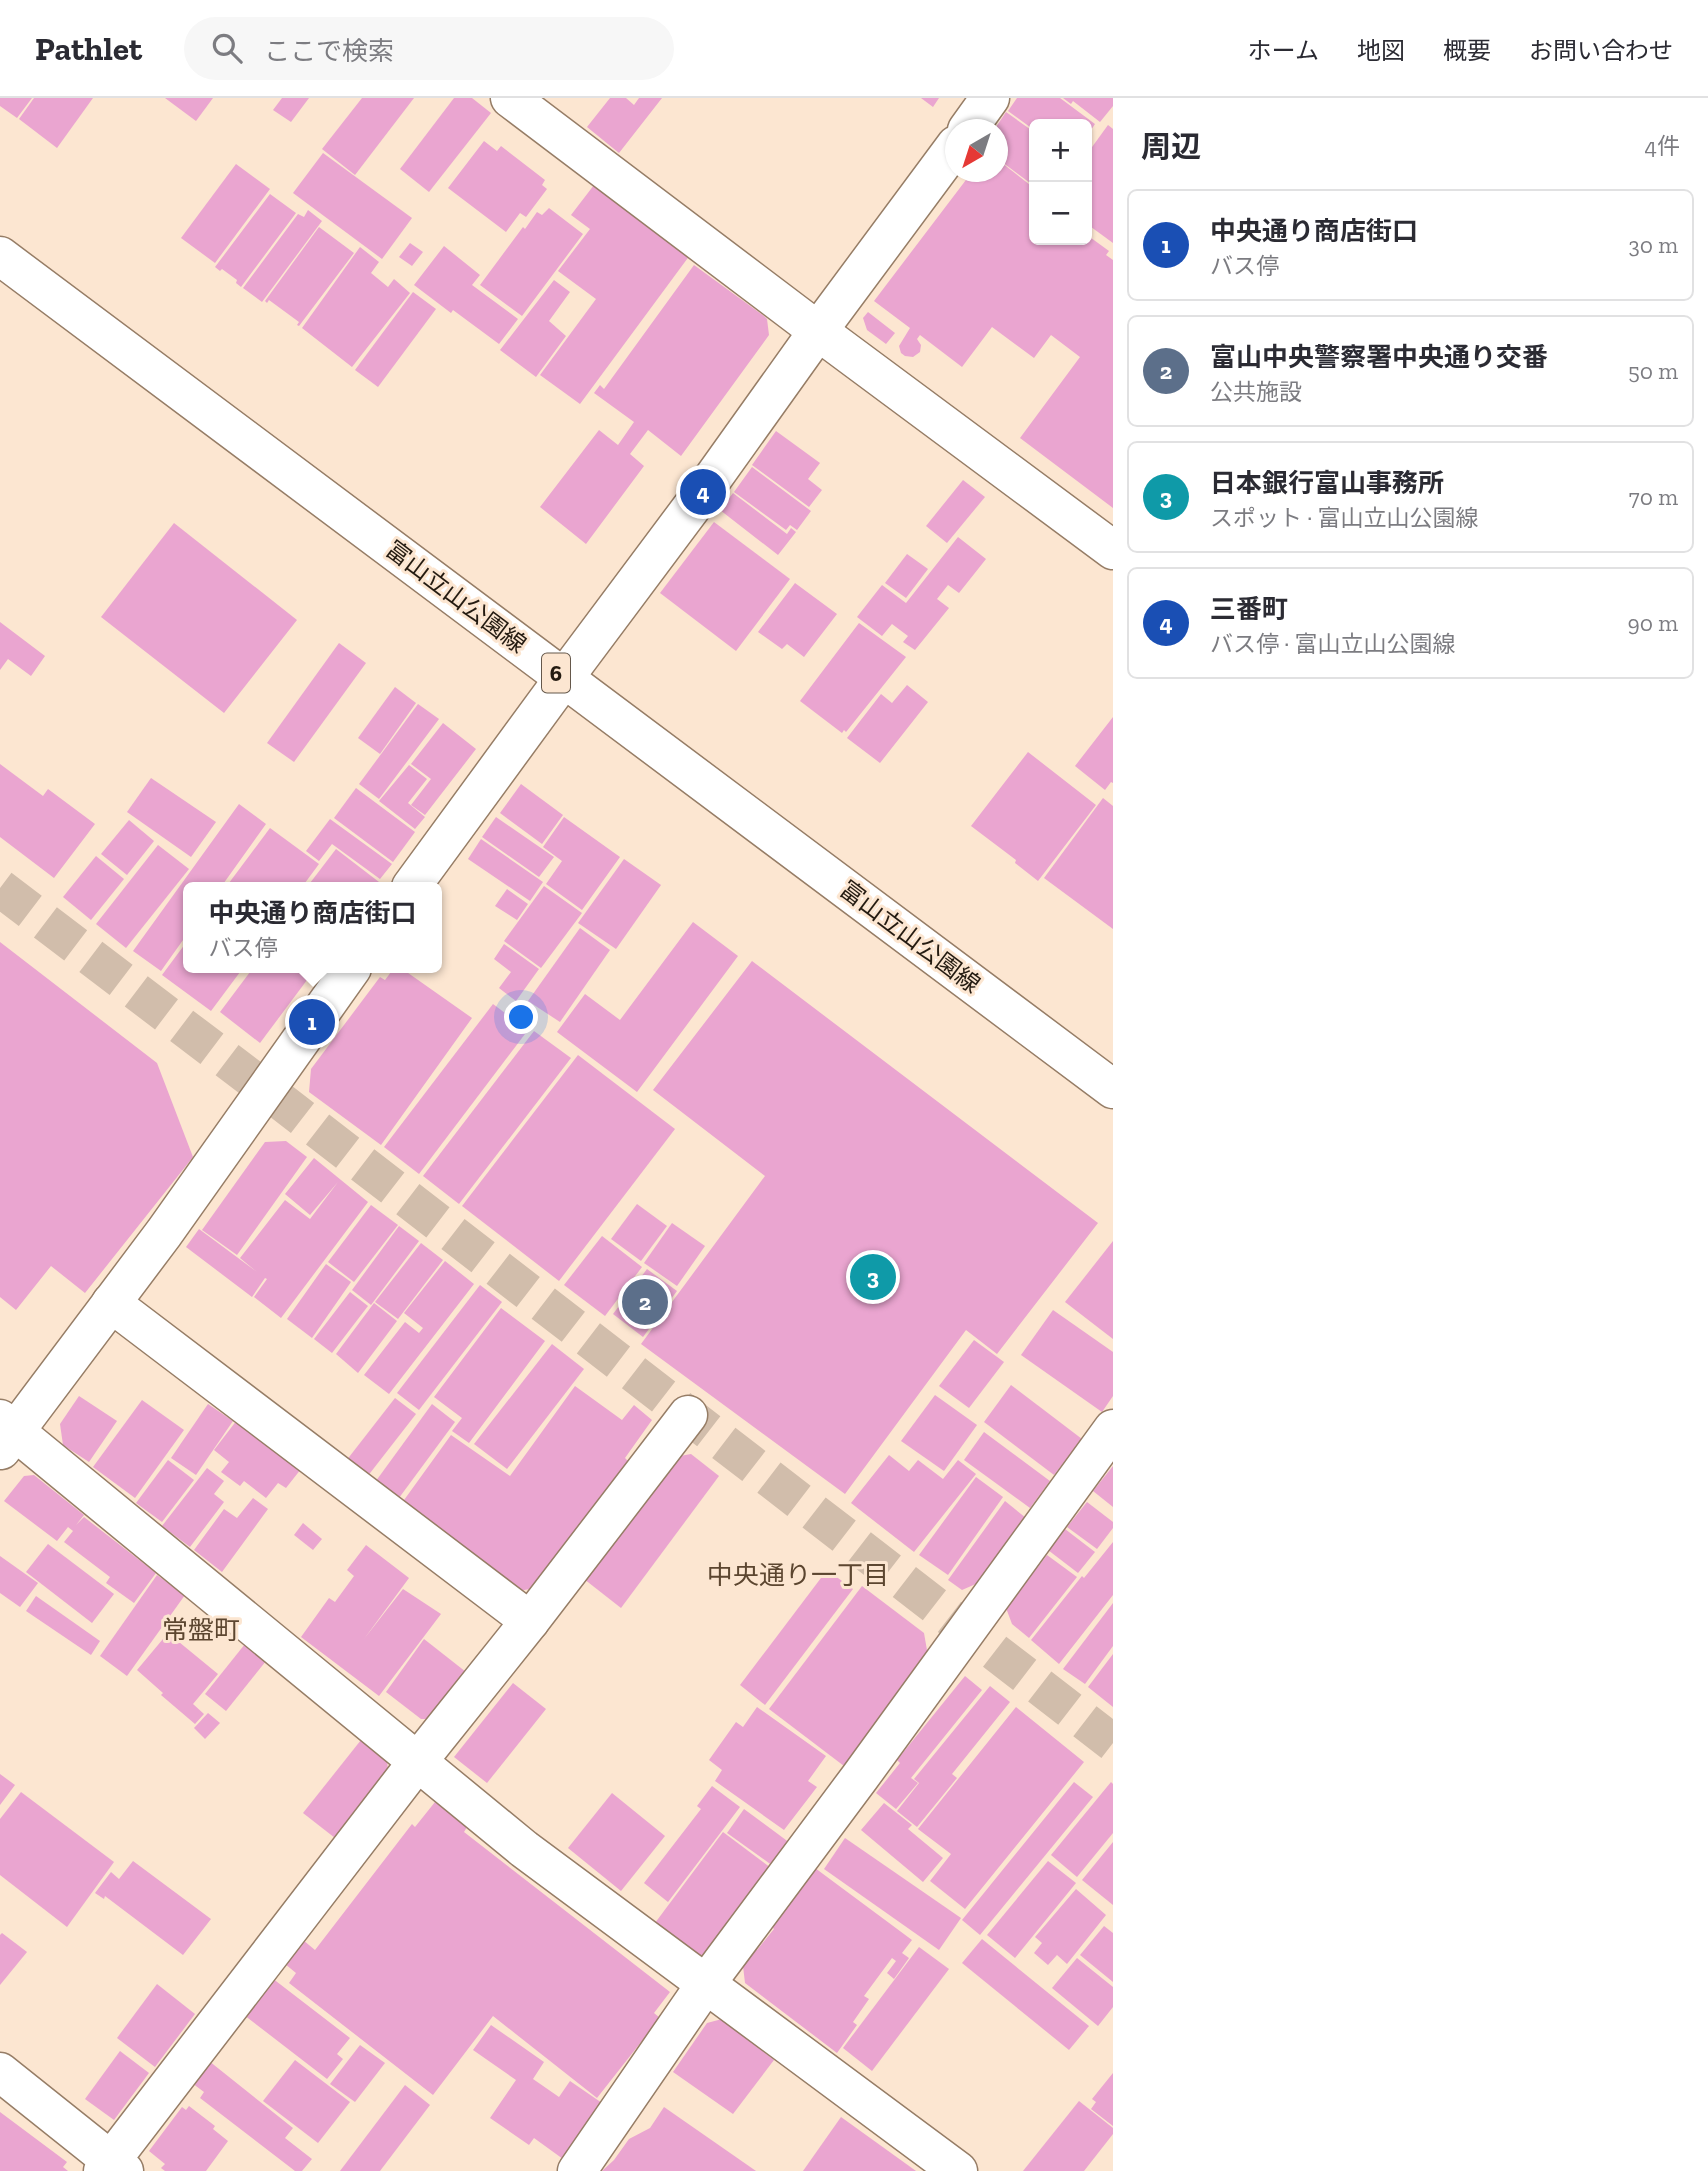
<!DOCTYPE html>
<html lang="ja">
<head>
<meta charset="utf-8">
<style>
	:root { --surface:#fff; --page:#f7f7f7; --text:#2b2b33; --muted:#7c7c81; --line:#e1e1e2; --accent:#2563eb }
	body { margin:0; font-family:"Zilla Slab","Noto Sans JP",serif; background:var(--page); color:var(--text) }
	.controls { position:absolute; right:21px; top:21px; display:grid; overflow:hidden; border-radius:10px; box-shadow:0 2px 5px #0004 }
	.controls button { width:63px; height:63px; display:grid; place-items:center; padding:0; border:0; border-bottom:2px solid var(--line); background:var(--surface); color:var(--text); font:35px sans-serif }
	.compass { position:absolute; left:945px; top:21px; width:63px; height:63px; border-radius:50%; background:var(--surface); box-shadow:0 2px 5px #0004; rotate:219deg }
	.you { position:absolute; left:522px; top:920px; width:24px; height:24px; margin:-18px; border:5px solid #fff; border-radius:50%; background:#1a73e8; box-shadow:0 0 0 10px #1a73e833 }
	.badge { display:grid; place-items:center; width:46px; height:46px; border-radius:50%; background:var(--accent); color:#fff; font-size:23px; font-weight:700 }
	.pin { position:absolute; translate:-50% -50%; border:4px solid #fff; box-shadow:0 2px 7px #0006 }
	.popup { position:absolute; left:183px; top:784px; width:259px; height:91px; box-sizing:border-box; display:grid; place-content:center; border-radius:10px; background:var(--surface); filter:drop-shadow(0 2px 5px #0005); font-size:23px; white-space:nowrap; color:var(--muted) }
	.popup b { font-size:26px; color:var(--text) }
	.popup::after { content:''; position:absolute; left:50%; top:100%; margin-left:-14px; border:14px solid transparent; border-top-color:var(--surface) }
	.list { margin:0; padding:0; list-style:none }
	h2 { display:flex; justify-content:space-between; align-items:center; height:91px; margin:0; padding:0 28px; font-size:30px }
	h2 small { font-size:23px; font-weight:400; color:var(--muted) }
	.list li { display:grid; grid-template-columns:46px 1fr auto; gap:21px; align-items:center; box-sizing:border-box; height:112px; margin:0 14px 14px; padding:0 14px; border:2px solid var(--line); border-radius:10px }
	.list b { display:block; font-size:26px; white-space:nowrap }
	.list p { margin:0; font-size:23px; white-space:nowrap; color:var(--muted) }
	.list em { font-size:23px; font-style:normal; color:var(--muted) }
	.icon { flex:none; width:38px; height:38px; fill:none; stroke:currentColor; stroke-width:2; stroke-linecap:round; stroke-linejoin:round }
	.map { position:relative; flex:none; width:1113px; height:2073px; overflow:hidden }
	header { display:flex; align-items:center; gap:42px; box-sizing:border-box; height:98px; padding:0 35px; background:var(--surface); border-bottom:2px solid var(--line) }
	header strong { font-size:33px }
	nav { display:flex; gap:38px; margin-inline-start:auto; font-size:24px }
	.search { width:490px; height:63px; background:var(--page); display:flex; align-items:center; gap:18px; box-sizing:border-box; padding:0 24px; border-radius:38px; color:var(--muted); font-size:26px }
	main { display:flex }
	aside { flex:1; background:var(--surface) }
	.map>svg:first-child { display:block }
	.building { fill:#eaa5d0 }
	.lines { fill:none; stroke-linecap:round; stroke-linejoin:round }
	.minor-tunnel { stroke:#d1bdab; stroke-width:38; stroke-dasharray:38 19; stroke-linecap:butt }
	.minor-casing { stroke:#967d66; stroke-width:41 }
	.major-casing { stroke:#967d66; stroke-width:41 }
	.minor { stroke:#fff; stroke-width:38 }
	.major { stroke:#fff; stroke-width:38 }
	.labels { text-anchor:middle; stroke-width:6; stroke-linejoin:round; paint-order:stroke }
	.shield { fill:#fce6d1; stroke:#65584b; stroke-width:2 }
	.shield-label { font-size:23px; font-weight:bold; fill:#241b11 }
	.street-label { font-size:24px; fill:#241b11; stroke:#fce6d1 }
	.neighbourhood-label { font-size:26px; fill:#5c4630; stroke:#fce6d1 }
</style>
</head>
<body>
<header>
<strong>Pathlet</strong>
<div class="search"><svg class="icon" aria-label="search" viewBox="0 0 24 24"><circle cx="10" cy="10" r="6"/><path d="M15 15l6 6"/></svg>ここで検索</div>
<nav><a>ホーム</a><a>地図</a><a>概要</a><a>お問い合わせ</a></nav>
</header>
<main>
<div class="map">
<svg width="1113" height="2073" viewBox="0 0 1113 2073">
	<rect width="100%" height="100%" fill="#fce6d1"/>
	<g class="building">
		<path d="M0 0H32L17 20 0 8Z"/>
		<path d="M34 0H93L57 50 19 21Z"/>
		<path d="M165 0H213L196 23Z"/>
		<path d="M282 0H309L291 24 273 12Z"/>
		<path d="M362 0H414L355 77 322 51Z"/>
		<path d="M454 0H472L491 15 429 94 400 71Z"/>
		<path d="M610 0H626L634 7 639 0H662L619 55 587 29Z"/>
		<path d="M921 0H939L933 9Z"/>
		<path d="M1017 0H1060L1095 26 1087 38V26H1034V32L1008 13Z"/>
		<path d="M1063 0H1113V8L1100 24 1073 3 1071 6Z"/>
		<path d="M1006 14 1034 34V88L998 61V32H994Z"/>
		<path d="M1108 27 1113 31V145L1087 126V56Z"/>
		<path d="M484 43 497 53 501 48 545 82 542 87 547 91 526 119 520 115 506 134 448 90Z"/>
		<path d="M323 55 412 120 382 161 293 95Z"/>
		<path d="M1002 65 1034 90V142H1087V137L1109 153 1106 157 1113 162V410L1020 340 1080 259 1051 237 1034 260 992 229 962 269 920 237 917 241 921 247 920 254 913 259 905 258 901 255 899 248 910 230 874 203 972 74H980L990 81 998 74Z"/>
		<path d="M236 66 270 91 215 165 181 140Z"/>
		<path d="M594 87 690 157 580 306 540 277 596 201 558 173 590 131 571 117Z"/>
		<path d="M270 96 296 115 241 189 236 185 237 182 222 171 220 173 215 169Z"/>
		<path d="M549 110 583 136 522 218 480 187 523 129 525 131 537 114 542 117Z"/>
		<path d="M308 112 322 123 262 204 243 190 298 116 304 119Z"/>
		<path d="M319 129 354 155 299 228 297 227 299 224 269 202 267 205 265 203Z"/>
		<path d="M410 145 423 154 412 168 399 159Z"/>
		<path d="M444 148 480 177 472 187 518 221 499 246 453 212 451 215 414 187Z"/>
		<path d="M360 149 379 164 371 175 388 189 394 181 410 195 352 269 302 230Z"/>
		<path d="M694 167 764 218 767 221 769 237 681 358 648 332 630 356 644 368 586 446 540 409 599 332 618 347 634 324 594 295 600 287 604 291Z"/>
		<path d="M554 182 570 194 549 223 566 238 536 279 500 252Z"/>
		<path d="M413 194 436 211 378 289 355 272Z"/>
		<path d="M868 214 895 235 886 246 867 232 863 220Z"/>
		<path d="M776 333 820 365 808 381 822 392 809 409 752 367Z"/>
		<path d="M752 369 811 413 797 432 790 427 786 432 734 394Z"/>
		<path d="M963 382 985 399 947 445 926 428Z"/>
		<path d="M733 395 787 436 791 430 796 434 778 457 720 412Z"/>
		<path d="M714 424 790 481 736 553 660 495Z"/>
		<path d="M174 425 297 522 224 615 101 519Z"/>
		<path d="M958 439 986 461 959 495 948 487 937 501 949 510 915 552 903 544 908 538 892 526 882 538 857 519 882 487 906 505Z"/>
		<path d="M907 456 928 471 906 500 885 485Z"/>
		<path d="M795 485 837 516 804 559 787 546 782 551 758 534Z"/>
		<path d="M0 524 45 558 31 578 8 561 0 572Z"/>
		<path d="M859 525 906 559 846 634 844 632 842 635 800 603Z"/>
		<path d="M339 545 366 565 294 664 267 645Z"/>
		<path d="M907 587 928 604 880 665 847 640 881 596 892 605Z"/>
		<path d="M395 589 416 605 380 656 358 640Z"/>
		<path d="M418 606 439 621 379 701 359 686Z"/>
		<path d="M1113 619V685L1111 684 1105 692 1075 668Z"/>
		<path d="M443 625 476 651 425 717 411 707 431 681 411 666Z"/>
		<path d="M1028 654 1096 707 1038 783 1015 765 1016 762 971 728Z"/>
		<path d="M0 666 43 698 48 691 95 726 54 780 0 739Z"/>
		<path d="M409 667 427 681 408 705 425 719 415 731 379 703Z"/>
		<path d="M151 680 216 724 191 759 127 714Z"/>
		<path d="M521 686 563 717 542 746 500 715Z"/>
		<path d="M356 690 415 734 393 764 334 720Z"/>
		<path d="M1103 700 1113 708V831L1044 780Z"/>
		<path d="M239 706 266 726 221 789H188V835L161 873 133 853Z"/>
		<path d="M496 719 554 759 539 779 482 739Z"/>
		<path d="M564 719 620 759 582 812 546 786 562 763 543 749Z"/>
		<path d="M330 721 392 766 380 781 332 746 319 763 306 753Z"/>
		<path d="M129 722 154 743 127 777 101 756Z"/>
		<path d="M270 730 319 766 302 789H226Z"/>
		<path d="M481 741 543 784 530 803 468 761Z"/>
		<path d="M158 747 189 771 126 850 96 826Z"/>
		<path d="M336 751 379 784 375 789H307Z"/>
		<path d="M96 758 124 781 91 822 63 799Z"/>
		<path d="M624 761 661 787 616 851 578 825Z"/>
		<path d="M544 788 582 815 541 870 504 843Z"/>
		<path d="M507 791 528 806 517 822 495 808Z"/>
		<path d="M693 824 738 858 637 994 557 934 585 896 620 922Z"/>
		<path d="M580 830 610 852 560 924 528 903Z"/>
		<path d="M188 842V870H243L211 913 162 877Z"/>
		<path d="M0 844 157 965 193 1059 85 1195 51 1168 16 1212 0 1199Z"/>
		<path d="M504 846 539 871 516 903 499 890 511 874 494 861Z"/>
		<path d="M752 863 1098 1125 997 1256 966 1232 845 1396 641 1246 765 1078 653 992Z"/>
		<path d="M253 870H300L310 878 260 945 220 914Z"/>
		<path d="M394 870H401L472 920 381 1047 309 994 311 971 380 879 385 882Z"/>
		<path d="M493 906 528 932 419 1076 384 1049Z"/>
		<path d="M534 933 571 960 459 1106 423 1078Z"/>
		<path d="M578 957 675 1031 559 1183 462 1108Z"/>
		<path d="M286 1043 307 1059 237 1157 202 1132 265 1044Z"/>
		<path d="M314 1060 368 1104 281 1220 254 1199 267 1181 265 1180 252 1199 186 1149 199 1131 257 1174 240 1160 285 1102 310 1121 338 1084 310 1117 285 1096Z"/>
		<path d="M637 1106 667 1128 641 1163 611 1141Z"/>
		<path d="M371 1107 398 1127 354 1184 328 1164Z"/>
		<path d="M672 1125 705 1148 677 1188 644 1165Z"/>
		<path d="M399 1128 419 1143 371 1207 352 1192Z"/>
		<path d="M602 1138 642 1169 605 1218 564 1187Z"/>
		<path d="M1113 1143V1241L1065 1204Z"/>
		<path d="M421 1145 443 1162 398 1221 375 1204Z"/>
		<path d="M445 1163 474 1186 389 1296 364 1277 405 1224 419 1235 423 1230 404 1215Z"/>
		<path d="M326 1166 351 1184 312 1240 287 1221Z"/>
		<path d="M647 1171 677 1193 643 1239 613 1216Z"/>
		<path d="M480 1187 502 1204 419 1312 397 1295Z"/>
		<path d="M350 1194 368 1208 332 1255 314 1241Z"/>
		<path d="M374 1205 397 1223 358 1275 336 1256Z"/>
		<path d="M501 1210 545 1243 469 1345 452 1333 462 1320 434 1299Z"/>
		<path d="M1053 1212 1113 1254V1298L1102 1314 1021 1257Z"/>
		<path d="M974 1242 1004 1264 969 1310 939 1288Z"/>
		<path d="M552 1246 584 1271 507 1371 474 1346Z"/>
		<path d="M1011 1287 1082 1341 1054 1377 984 1324Z"/>
		<path d="M575 1288 622 1322 634 1307 652 1322 625 1360 628 1363 530 1491 513 1494 399 1409 451 1337 510 1378Z"/>
		<path d="M935 1297 977 1327 944 1373 901 1343Z"/>
		<path d="M79 1298 117 1323 89 1364 63 1347 60 1326Z"/>
		<path d="M395 1300 416 1316 367 1379 346 1363Z"/>
		<path d="M142 1302 184 1332 135 1400 93 1369Z"/>
		<path d="M208 1306 233 1323 196 1377 171 1360Z"/>
		<path d="M432 1306 455 1324 396 1404 373 1387Z"/>
		<path d="M237 1322 301 1371 286 1390 278 1385 266 1400 244 1383 240 1388 221 1374 229 1364 214 1352Z"/>
		<path d="M984 1334 1050 1383 1030 1410 964 1362Z"/>
		<path d="M691 1356 719 1378 621 1510 584 1481 680 1358Z"/>
		<path d="M889 1357 909 1373 918 1362 943 1381 958 1362 976 1376 914 1454 851 1405Z"/>
		<path d="M168 1362 194 1382 162 1424 136 1405Z"/>
		<path d="M1113 1368V1409L1093 1393Z"/>
		<path d="M207 1370 224 1383 214 1396 224 1404 190 1449 162 1428Z"/>
		<path d="M34 1377 84 1417 76 1427 84 1419 156 1475 134 1505 106 1485 110 1479 64 1444 73 1433 68 1429 57 1443 4 1403 24 1378Z"/>
		<path d="M976 1379 1003 1399 948 1477 919 1457Z"/>
		<path d="M253 1400 268 1411 222 1474 194 1452 224 1411 237 1420Z"/>
		<path d="M1005 1403 1026 1420 978 1485 962 1492 948 1482Z"/>
		<path d="M1087 1404 1113 1424V1430L1097 1451 1067 1429Z"/>
		<path d="M303 1425 322 1441 313 1452 294 1437Z"/>
		<path d="M1065 1431 1095 1454 1078 1475 1048 1452Z"/>
		<path d="M1113 1444V1497L1059 1566 1031 1542 1082 1478 1084 1480Z"/>
		<path d="M48 1446 114 1496 92 1525 26 1474Z"/>
		<path d="M366 1447 409 1480 364 1541 403 1491 441 1516 379 1598 301 1539 329 1500 335 1504 354 1478 347 1472Z"/>
		<path d="M1047 1457 1077 1479 1029 1540 1012 1526 1006 1510Z"/>
		<path d="M0 1458 38 1485 20 1509 0 1495Z"/>
		<path d="M827 1472 853 1491 765 1607 740 1587Z"/>
		<path d="M157 1477 185 1497 127 1578 100 1558Z"/>
		<path d="M862 1488 924 1535 928 1558 844 1668 769 1611Z"/>
		<path d="M36 1498 100 1543 91 1557 26 1513Z"/>
		<path d="M1113 1505V1548L1085 1586 1063 1571Z"/>
		<path d="M168 1535 218 1576 193 1606 204 1616 195 1626 161 1597 163 1595 137 1572Z"/>
		<path d="M424 1541 466 1574 431 1621H421L386 1594Z"/>
		<path d="M245 1546 266 1563 226 1613 205 1596Z"/>
		<path d="M1113 1556V1609L1088 1589Z"/>
		<path d="M965 1578 982 1592 911 1680 918 1685 896 1711 876 1695 900 1665 897 1662Z"/>
		<path d="M513 1585 546 1611 487 1685 454 1659Z"/>
		<path d="M990 1588 1010 1604 952 1676 957 1680 917 1729 897 1713 919 1685 914 1681Z"/>
		<path d="M757 1609 826 1658 808 1683 817 1689 784 1732 715 1683 722 1672 709 1662 736 1624 743 1629Z"/>
		<path d="M1016 1609 1084 1664 965 1811 930 1783 951 1756 918 1731Z"/>
		<path d="M208 1615 220 1625 205 1641 194 1630Z"/>
		<path d="M361 1642 387 1662 388 1673 335 1740 303 1715Z"/>
		<path d="M0 1676 15 1687 0 1707Z"/>
		<path d="M1074 1684 1093 1699 980 1837 962 1822Z"/>
		<path d="M1111 1684 1113 1686V1735L1077 1779 1051 1757Z"/>
		<path d="M712 1688 740 1709 668 1804 644 1785 701 1711 697 1708Z"/>
		<path d="M21 1694 114 1764 67 1829 0 1777V1721Z"/>
		<path d="M612 1695 665 1738 621 1793 568 1750Z"/>
		<path d="M435 1704 467 1729 464 1734 670 1894 654 1915 660 1920 597 2000 493 1918 433 1997 289 1885 296 1875 285 1866 303 1842 315 1852 412 1726 415 1729Z"/>
		<path d="M884 1705 912 1727 908 1731 943 1760 923 1784 861 1732Z"/>
		<path d="M744 1711 790 1745 773 1768 727 1735Z"/>
		<path d="M723 1734 771 1770 705 1857H697L655 1825Z"/>
		<path d="M845 1740 961 1820 939 1852 824 1771Z"/>
		<path d="M1113 1744V1807L1082 1782Z"/>
		<path d="M133 1763 211 1821 183 1857 105 1798 104 1801 95 1795 111 1774 119 1781Z"/>
		<path d="M1048 1763 1076 1785 1015 1860 987 1837Z"/>
		<path d="M815 1770 912 1842 902 1855 909 1860 894 1881 887 1875 896 1863 892 1860 864 1898 869 1901 853 1924 857 1927 837 1955 745 1885 743 1868 756 1851 757 1852 774 1831 772 1829Z"/>
		<path d="M1076 1791 1106 1817 1067 1866 1057 1857 1048 1867 1034 1855 1042 1845 1035 1839Z"/>
		<path d="M1104 1828 1113 1835V1884L1080 1857Z"/>
		<path d="M2 1835 27 1854 0 1887V1837Z"/>
		<path d="M982 1841 1089 1928 1069 1952 962 1865Z"/>
		<path d="M919 1849 949 1871 872 1973 843 1950Z"/>
		<path d="M1077 1860 1113 1889V1909L1098 1928 1052 1890Z"/>
		<path d="M272 1880 350 1940 337 1956 343 1961 327 1981 244 1917Z"/>
		<path d="M157 1886 195 1916 155 1969 117 1940Z"/>
		<path d="M722 1921 774 1962 733 2016 673 1974 707 1925Z"/>
		<path d="M491 1927 544 1964 533 1981 559 1999 570 1983 602 2005 563 2061 534 2040 529 2047 490 2020 516 1982 473 1952Z"/>
		<path d="M360 1947 385 1965 355 2004 330 1986Z"/>
		<path d="M120 1953 149 1975 114 2022 85 2001Z"/>
		<path d="M295 1962 350 2004 318 2045 263 2003Z"/>
		<path d="M209 1963 293 2030 285 2040 312 2061 302 2073H295L200 2000 204 1994 192 1985Z"/>
		<path d="M1113 1975V2028L1091 2011 1096 2004 1092 2001Z"/>
		<path d="M405 1987 430 2007 380 2073H340Z"/>
		<path d="M1079 2003 1113 2030V2036L1084 2073H1023Z"/>
		<path d="M189 2008 215 2028 213 2031 228 2043 206 2073H165L161 2070 165 2066 149 2053 182 2009 186 2012Z"/>
		<path d="M664 2009 756 2073H602L614 2062 629 2041 650 2030Z"/>
		<path d="M0 2014 67 2064 63 2069 68 2073H0Z"/>
		<path d="M841 2019 916 2073H803Z"/>
	</g>
	<g class="lines">
		<path class="minor-tunnel" d="M0 790 265 991 1113 1645"/>
		<defs>
			<g id="minor">
				<path d="M510 0 818 233 1113 452"/>
				<path d="M967 32 990 0"/>
				<path d="M411 789 564 580 703 394 818 233 956 47"/>
				<path d="M111 1205 530 1523"/>
				<path d="M0 1321 524 1751 958 2073"/>
				<path d="M1 1352 164 1135 352 870"/>
				<path d="M0 1974 124 2073"/>
				<path d="M103 2073 418 1663 530 1523 688 1317"/>
				<path d="M577 2073 705 1887 860 1679 1113 1331"/>
			</g>
			<path id="major" d="M0 158 1113 991"/>
		</defs>
		<use href="#minor" class="minor-casing"/>
		<use href="#major" class="major-casing"/>
		<use href="#minor" class="minor"/>
		<use href="#major" class="major"/>
	</g>
	<g class="labels">
		<rect class="shield" x="542" y="555.5" width="28" height="39" rx="5"/>
		<g class="shield-label">
			<text x="556" y="583">6</text>
		</g>
		<g class="street-label">
			<text transform="translate(456 499) rotate(37)" y="8">富山立山公園線</text>
			<text transform="translate(910 839) rotate(37)" y="8">富山立山公園線</text>
		</g>
		<g class="neighbourhood-label">
			<text x="798" y="1486">中央通り一丁目</text>
			<text x="201" y="1541">常盤町</text>
		</g>
	</g>
</svg>
<div class="controls">
<button>+</button>
<button>−</button>
</div>
<svg class="compass" viewBox="-18 -18 36 36"><path d="M0-13l5 13h-10z" fill="#e53935"/><path d="M0 13l5-13h-10z" fill="#7c7c81"/></svg>
<div class="you"></div>
<div class="pin badge" style="left:312px;top:924px;background:#1a4fb4">1</div>
<div class="popup"><b>中央通り商店街口</b>バス停</div>
<div class="pin badge" style="left:645px;top:1204px;background:#5c6f8a">2</div>
<div class="pin badge" style="left:873px;top:1179px;background:#0f9aa8">3</div>
<div class="pin badge" style="left:703px;top:394px;background:#1a4fb4">4</div>
</div>
<aside>
<h2>周辺<small>4件</small></h2>
<ul class="list">
<li><span class="badge" style="background:#1a4fb4">1</span><div><b>中央通り商店街口</b><p>バス停</p></div><em>30 m</em></li>
<li><span class="badge" style="background:#5c6f8a">2</span><div><b>富山中央警察署中央通り交番</b><p>公共施設</p></div><em>50 m</em></li>
<li><span class="badge" style="background:#0f9aa8">3</span><div><b>日本銀行富山事務所</b><p>スポット · 富山立山公園線</p></div><em>70 m</em></li>
<li><span class="badge" style="background:#1a4fb4">4</span><div><b>三番町</b><p>バス停 · 富山立山公園線</p></div><em>90 m</em></li>
</ul>
</aside>
</main>
</body>
</html>
